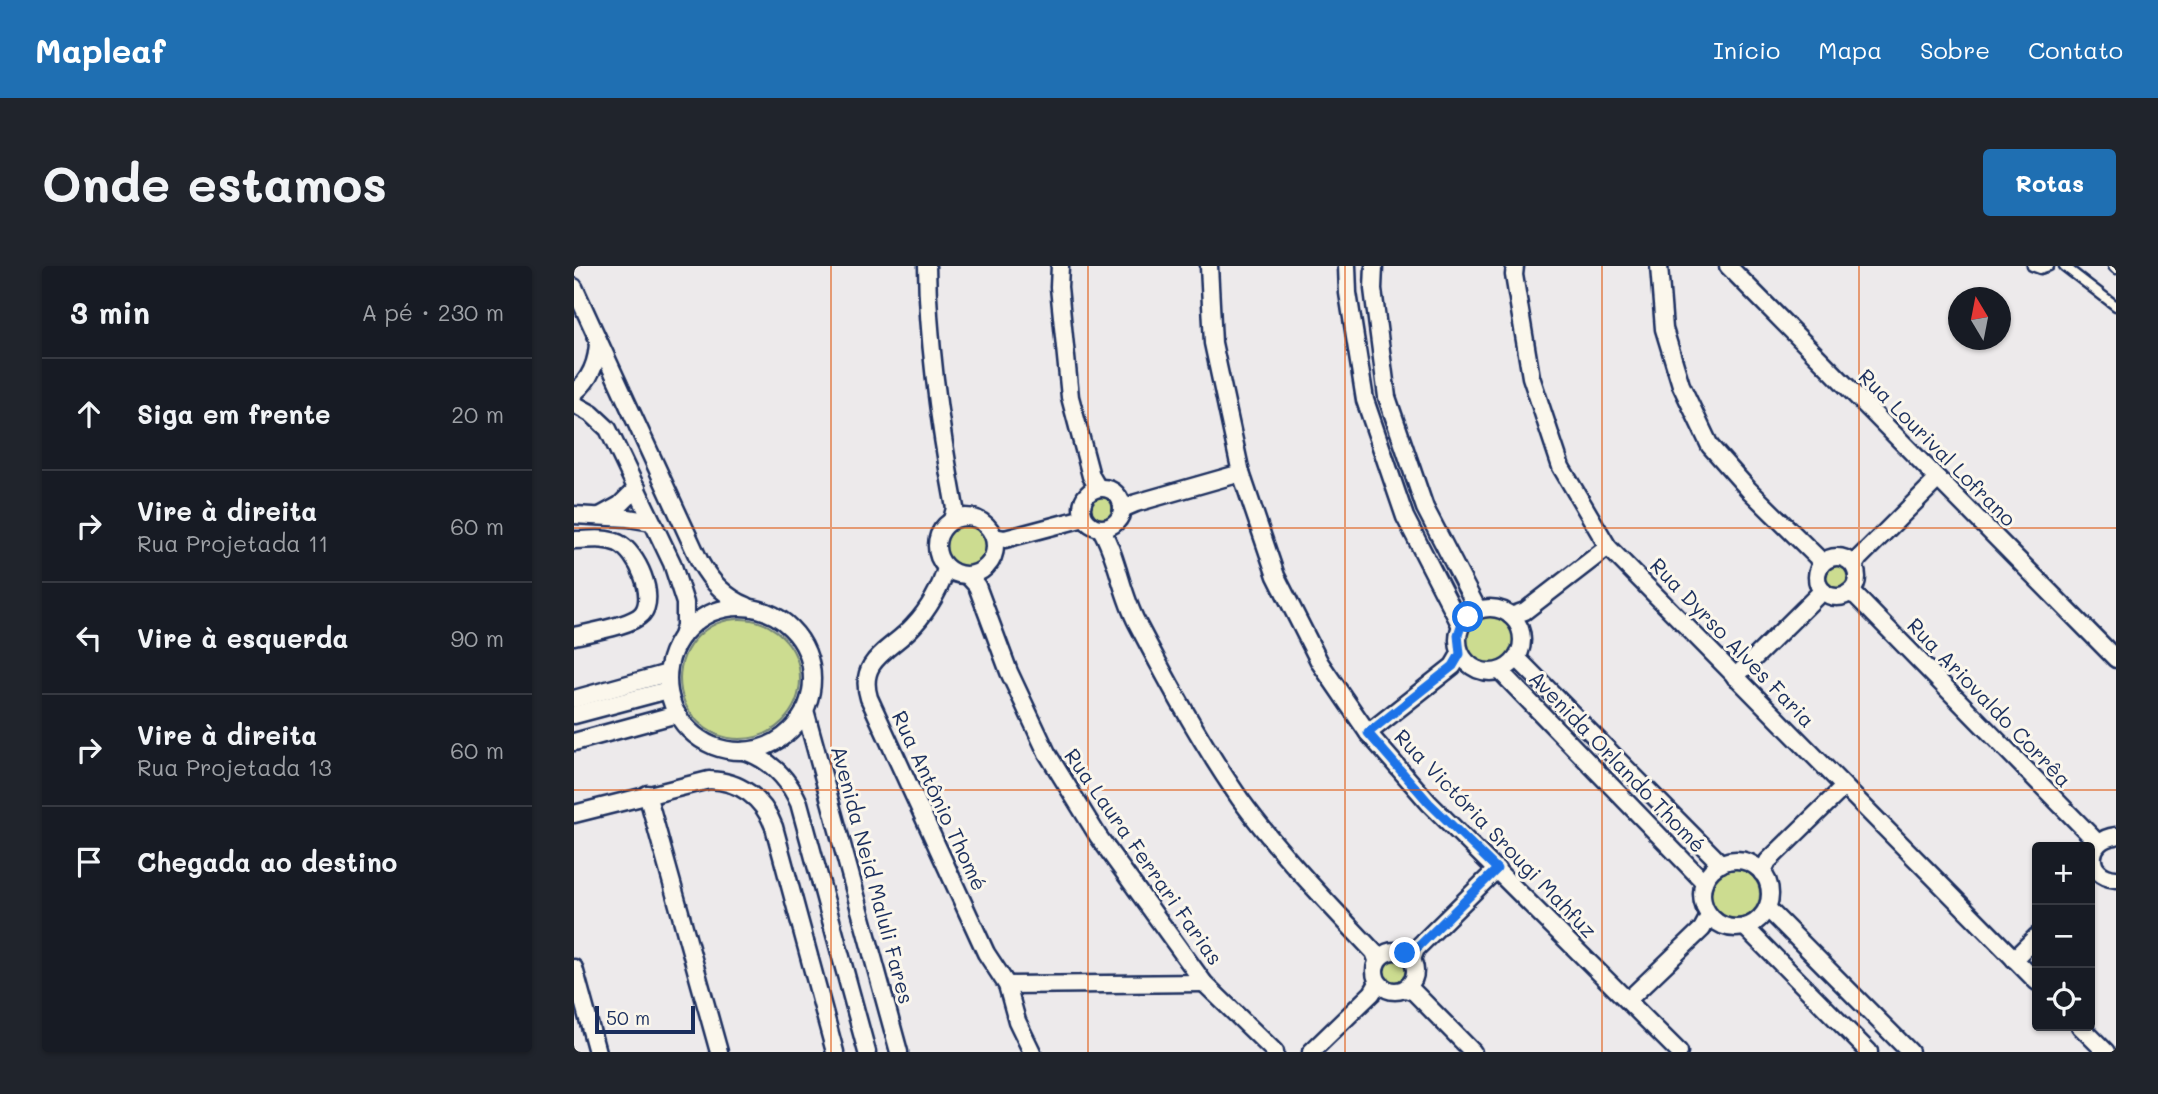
<!DOCTYPE html>
<html lang="pt">
<head>
<meta charset="utf-8">
<style>
	:root { --surface:#171b24; --page:#20242c; --text:#f1f3f6; --muted:#9ea1a6; --line:#363941; --accent:#1f6fb2 }
	body { margin:0; font-family:Mali,sans-serif; background:var(--page); color:var(--text) }
	.controls { position:absolute; right:21px; bottom:21px; display:grid; overflow:hidden; border-radius:7px; box-shadow:0 2px 5px #0004 }
	.controls button { width:63px; height:63px; display:grid; place-items:center; padding:0; border:0; border-bottom:2px solid var(--line); background:var(--surface); color:var(--text); font:35px sans-serif }
	.compass { position:absolute; left:1374px; top:21px; width:63px; height:63px; border-radius:50%; background:var(--surface); box-shadow:0 2px 5px #0004; rotate:350deg }
	.scale { position:absolute; left:21px; bottom:18px; width:100px; box-sizing:border-box; padding-left:7px; border:4px solid #1b2f5e; border-top:0; font-size:19px; line-height:24px; white-space:nowrap; color:#1b2f5e; -webkit-text-stroke:5px #fbf7ec; paint-order:stroke }
	.stop { position:absolute; width:21px; height:21px; margin:-16px; border:5px solid #1a73e8; border-radius:50%; background:#fff }
	.stop.end { background:#1a73e8; border-color:#fff; box-shadow:0 2px 7px #0008 }
	.list { margin:0; padding:0; list-style:none }
	h2 { display:flex; justify-content:space-between; align-items:center; height:91px; margin:0; padding:0 28px; font-size:30px }
	h2 small { font-size:23px; font-weight:400; color:var(--muted) }
	.list li { display:grid; grid-template-columns:46px 1fr auto; gap:21px; align-items:center; box-sizing:border-box; height:112px; padding:0 28px; border-top:2px solid var(--line) }
	.list b { display:block; font-size:26px; white-space:nowrap }
	.list p { margin:0; font-size:23px; white-space:nowrap; color:var(--muted) }
	.list em { font-size:23px; font-style:normal; color:var(--muted) }
	.icon { flex:none; width:38px; height:38px; fill:none; stroke:currentColor; stroke-width:2; stroke-linecap:round; stroke-linejoin:round }
	.map { position:relative; flex:none; width:1542px; height:786px; overflow:hidden; border-radius:7px }
	header { display:flex; align-items:center; gap:42px; box-sizing:border-box; height:98px; padding:0 35px; background:var(--accent); color:#fff }
	header strong { font-size:33px }
	nav { display:flex; gap:38px; margin-inline-start:auto; font-size:24px }
	.intro { display:flex; align-items:center; justify-content:space-between; box-sizing:border-box; height:168px; padding:0 42px }
	h1 { margin:0; font-size:49px }
	.button { padding:18px 32px; border-radius:7px; background:var(--accent); color:#fff; font-size:24px; font-weight:700 }
	main { display:flex; gap:42px; padding:0 42px }
	aside { flex:1; background:var(--surface); border-radius:7px; box-shadow:0 2px 5px #0004 }
	.map>svg:first-child { display:block }
	.green { fill:#ccdc90; stroke:#748677; stroke-width:2 }
	.lines { fill:none; stroke-linecap:round; stroke-linejoin:round }
	.service-casing { stroke:#1b2f5e; stroke-width:13 }
	.minor-casing { stroke:#1b2f5e; stroke-width:21 }
	.service { stroke:#fbf7ec; stroke-width:8 }
	.minor { stroke:#fbf7ec; stroke-width:16 }
	.route { stroke:#1a73e8; stroke-width:9 }
	.grid { fill:none; stroke:#de5710; stroke-width:2; stroke-opacity:0.55 }
	.labels { text-anchor:middle; stroke-width:6; stroke-linejoin:round; paint-order:stroke }
	.street-label { font-size:21px; fill:#1b2f5e; stroke:#fbf7ec }
</style>
</head>
<body>
<header>
<strong>Mapleaf</strong>
<nav><a>Início</a><a>Mapa</a><a>Sobre</a><a>Contato</a></nav>
</header>
<div class="intro"><h1>Onde estamos</h1><a class="button">Rotas</a></div>
<main>
<aside>
<h2>3 min<small>A pé · 230 m</small></h2>
<ul class="list">
<li><svg class="icon" aria-label="ahead" viewBox="0 0 24 24"><path d="M12 20V5M6 11l6-6 6 6"/></svg><div><b>Siga em frente</b></div><em>20 m</em></li>
<li><svg class="icon" aria-label="right" viewBox="0 0 24 24"><path d="M7 20v-9h11M14 6l5 5-5 5"/></svg><div><b>Vire à direita</b><p>Rua Projetada 11</p></div><em>60 m</em></li>
<li><svg class="icon" aria-label="left" viewBox="0 0 24 24"><path d="M17 20v-9H6M10 6l-5 5 5 5"/></svg><div><b>Vire à esquerda</b></div><em>90 m</em></li>
<li><svg class="icon" aria-label="right" viewBox="0 0 24 24"><path d="M7 20v-9h11M14 6l5 5-5 5"/></svg><div><b>Vire à direita</b><p>Rua Projetada 13</p></div><em>60 m</em></li>
<li><svg class="icon" aria-label="arrive" viewBox="0 0 24 24"><path d="M6 21V4h12l-3 4 3 4H6"/></svg><div><b>Chegada ao destino</b></div></li>
</ul>
</aside>
<div class="map">
<svg width="1542" height="786" viewBox="0 0 1542 786">
	<rect width="100%" height="100%" fill="#edeaeb"/>
	<filter id="ink" filterUnits="userSpaceOnUse"><feTurbulence type="fractalNoise" baseFrequency=".0143" numOctaves="2"/><feDisplacementMap in="SourceGraphic" scale="14" xChannelSelector="R" yChannelSelector="G"/><feConvolveMatrix kernelMatrix="1 2 1 2 8 2 1 2 1" color-interpolation-filters="sRGB"/></filter>
	<g filter="url(#ink)">
		<g class="green">
			<circle cx="528" cy="242" r="12"/>
			<circle cx="392" cy="280" r="21"/>
			<circle cx="1263" cy="311" r="12"/>
			<circle cx="916" cy="375" r="25"/>
			<circle cx="166" cy="413" r="60"/>
			<circle cx="1161" cy="628" r="25"/>
			<circle cx="820" cy="704" r="12"/>
		</g>
		<g class="lines">
			<defs>
				<g id="service">
					<path d="M1458 0 1466 3 1475 0"/>
					<path d="M1490 0 1542 40"/>
					<path d="M1539 0 1542 3"/>
				</g>
				<g id="minor">
					<path d="M353 0C354 81 366 162 381 242L378 254"/>
					<path d="M486 0 485 21 496 131 517 210 524 222"/>
					<path d="M635 0 639 77 667 207 702 310 746 397 794 467 855 537 1105 786"/>
					<path d="M773 0 774 27 791 134 831 251 887 360"/>
					<path d="M800 0 799 23 813 131 851 242 904 344"/>
					<path d="M941 0 940 9 957 111 987 201 1034 281 1463 716"/>
					<path d="M1085 0 1090 63 1107 119 1136 180 1175 224 1243 291 1247 299"/>
					<path d="M1154 0 1542 393"/>
					<path d="M0 21 126 296C137 316 151 331 173 340"/>
					<path d="M0 127C16 114 24 95 24 74"/>
					<path d="M0 138 18 148 34 163 98 297 111 337V360L108 370"/>
					<circle cx="528" cy="242" r="20"/>
					<path d="M548 243 562 237 667 207"/>
					<path d="M0 249 54 252 78 256"/>
					<path d="M26 250 46 239 63 222"/>
					<circle cx="392" cy="280" r="29"/>
					<path d="M527 263C544 292 547 327 563 357 595 418 627 477 666 533 706 588 754 637 800 686L803 694"/>
					<path d="M420 271 431 273 510 252"/>
					<path d="M0 274C15 274 30 271 44 277 63 286 83 331 68 348 57 360 16 366 0 370"/>
					<circle cx="1263" cy="311" r="20"/>
					<path d="M1280 300 1285 292 1364 213"/>
					<path d="M372 302C367 322 354 344 340 359 318 384 283 393 295 432L412 687 433 719 443 755 458 786"/>
					<path d="M394 310 403 320 435 406 473 487 524 570 630 717 701 786"/>
					<path d="M1274 327 1282 330 1519 572 1522 579"/>
					<circle cx="166" cy="413" r="72"/>
					<circle cx="916" cy="374" r="32"/>
					<path d="M937 350 951 345 1034 281"/>
					<path d="M943 392 1147 598"/>
					<path d="M926 405 1130 616"/>
					<path d="M1161 411 1243 330 1250 326"/>
					<path d="M0 433 94 407"/>
					<path d="M231 444 325 786"/>
					<path d="M0 449 94 424"/>
					<path d="M794 467 879 400 886 388"/>
					<path d="M0 476 103 448"/>
					<path d="M170 485C197 494 214 512 225 537L293 786"/>
					<path d="M73 528 145 786"/>
					<path d="M0 548 135 514C166 515 189 532 200 561L261 786"/>
					<path d="M1542 570C1511 573 1511 611 1542 613"/>
					<circle cx="1162" cy="628" r="34"/>
					<path d="M1188 607 1194 595 1270 521"/>
					<path d="M1193 642 1336 786"/>
					<path d="M1171 661 1295 786"/>
					<circle cx="821" cy="705" r="20"/>
					<path d="M838 693 842 683 923 603"/>
					<path d="M1440 693 1463 670"/>
					<path d="M0 702 23 786"/>
					<path d="M433 719 630 717"/>
					<path d="M832 723 840 726 899 786"/>
					<path d="M1054 734 1128 663 1135 650"/>
					<path d="M1506 760 1532 786"/>
					<path d="M737 786 798 727 804 717"/>
				</g>
			</defs>
			<use href="#service" class="service-casing"/>
			<use href="#minor" class="minor-casing"/>
			<use href="#service" class="service"/>
			<use href="#minor" class="minor"/>
		</g>
	</g>
	<g class="lines" filter="url(#ink)">
		<path class="route" d="M831 687 842 683 923 603 855 537 794 467 879 400 886 388 884 369 887 360 894 351"/>
	</g>
	<path class="grid" d="M257 0V786M514 0V786M771 0V786M1028 0V786M1285 0V786M0 262H1542M0 524H1542"/>
	<g class="labels">
		<g class="street-label">
			<text transform="translate(1363 182) rotate(45)" y="7">Rua Lourival Lofrano</text>
			<text transform="translate(1158 377) rotate(46)" y="7">Rua Dyrso Alves Faria</text>
			<text transform="translate(1415 437) rotate(46)" y="7">Rua Ariovaldo Corrêa</text>
			<text transform="translate(1043 496) rotate(46)" y="7">Avenida Orlando Thomé</text>
			<text transform="translate(365 535) rotate(65)" y="7">Rua Antônio Thomé</text>
			<text transform="translate(921 568) rotate(46)" y="7">Rua Victória Srougi Mahfuz</text>
			<text transform="translate(569 591) rotate(55)" y="7">Rua Laura Ferrari Farias</text>
			<text transform="translate(298 609) rotate(75)" y="7">Avenida Neid Maluli Fares</text>
		</g>
	</g>
</svg>
<div class="controls">
<button>+</button>
<button>−</button>
<button><svg class="icon" aria-label="locate" viewBox="0 0 24 24"><circle cx="12" cy="12" r="6"/><path d="M12 2v4M12 18v4M2 12h4M18 12h4"/></svg></button>
</div>
<svg class="compass" viewBox="-18 -18 36 36"><path d="M0-13l5 13h-10z" fill="#e53935"/><path d="M0 13l5-13h-10z" fill="#9ea1a6"/></svg>
<div class="scale">50 m</div>
<div class="stop" style="left:894px;top:351px"></div>
<div class="stop end" style="left:831px;top:687px"></div>
</div>
</main>
</body>
</html>
